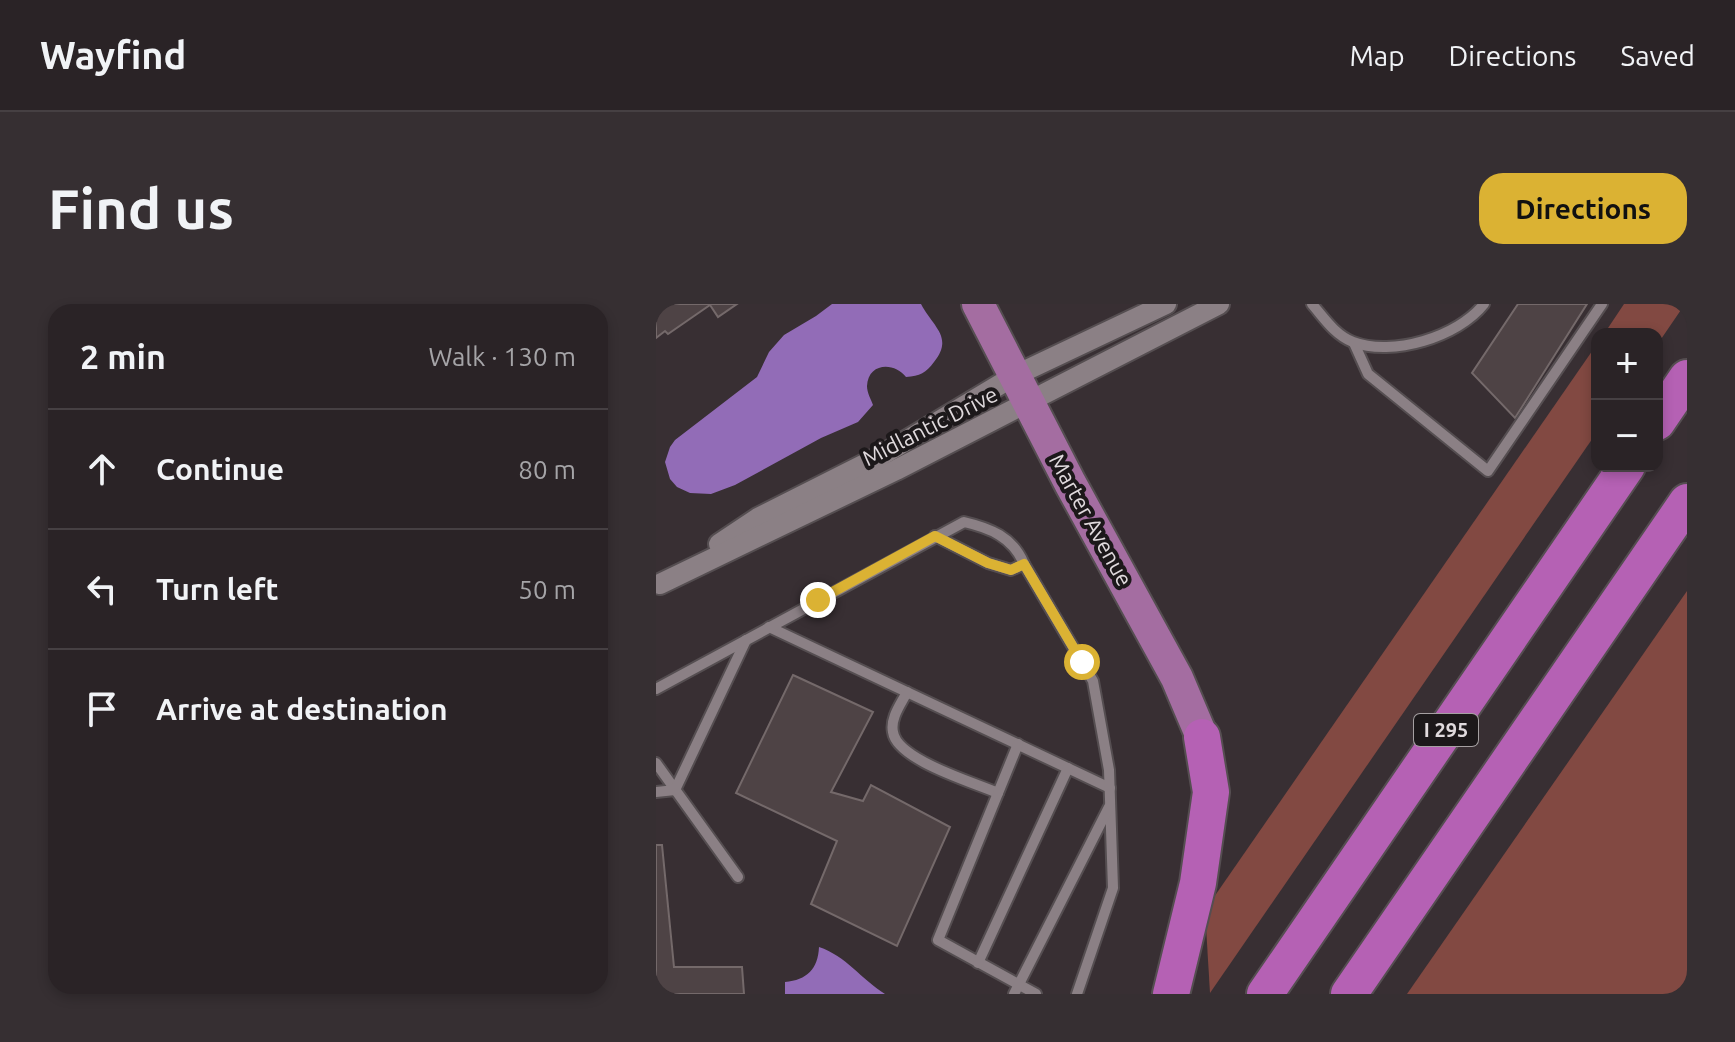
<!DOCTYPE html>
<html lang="en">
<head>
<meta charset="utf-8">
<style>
	:root { --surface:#2a2326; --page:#362f32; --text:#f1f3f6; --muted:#a5a4a7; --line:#464043; --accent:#dbb233 }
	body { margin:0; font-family:Ubuntu,sans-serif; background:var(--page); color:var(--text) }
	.controls { position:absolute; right:24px; top:24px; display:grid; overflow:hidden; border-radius:16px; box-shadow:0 4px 12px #0003 }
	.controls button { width:72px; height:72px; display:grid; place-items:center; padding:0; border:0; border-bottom:2px solid var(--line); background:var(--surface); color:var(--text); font:40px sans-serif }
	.stop { position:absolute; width:24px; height:24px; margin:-18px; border:6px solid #dbb233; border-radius:50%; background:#fff }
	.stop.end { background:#dbb233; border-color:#fff; box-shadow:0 2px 8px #0008 }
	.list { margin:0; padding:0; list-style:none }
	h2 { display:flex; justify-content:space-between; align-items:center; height:104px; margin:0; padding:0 32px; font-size:34px }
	h2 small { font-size:26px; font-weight:400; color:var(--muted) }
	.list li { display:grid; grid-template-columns:52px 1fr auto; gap:24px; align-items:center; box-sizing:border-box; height:120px; padding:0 32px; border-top:2px solid var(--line) }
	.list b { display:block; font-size:30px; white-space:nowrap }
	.list em { font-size:26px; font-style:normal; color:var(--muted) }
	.icon { flex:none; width:44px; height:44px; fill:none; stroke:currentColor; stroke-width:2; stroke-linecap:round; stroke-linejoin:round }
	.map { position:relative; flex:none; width:1031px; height:690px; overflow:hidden; border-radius:24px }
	header { display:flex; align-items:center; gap:48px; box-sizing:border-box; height:112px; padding:0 40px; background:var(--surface); border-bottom:2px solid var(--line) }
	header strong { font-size:38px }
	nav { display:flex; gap:44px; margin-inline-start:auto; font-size:28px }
	.intro { display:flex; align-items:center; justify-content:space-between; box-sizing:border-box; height:192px; padding:0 48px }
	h1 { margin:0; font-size:56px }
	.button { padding:20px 36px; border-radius:24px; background:var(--accent); color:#111; font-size:28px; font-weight:700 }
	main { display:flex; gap:48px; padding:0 48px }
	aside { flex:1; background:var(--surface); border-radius:24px; box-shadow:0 4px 12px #0003 }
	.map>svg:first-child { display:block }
	.green { fill:#824942 }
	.water { fill:#926cb7 }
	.building { fill:#4e4345; stroke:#74696a; stroke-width:2 }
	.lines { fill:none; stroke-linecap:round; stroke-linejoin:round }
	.service-casing { stroke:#554e51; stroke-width:14 }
	.minor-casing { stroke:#554e51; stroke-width:24 }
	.primary-casing { stroke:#554e51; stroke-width:36 }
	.motorway-casing { stroke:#554e51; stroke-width:40 }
	.service { stroke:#8b8085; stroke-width:10 }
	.minor { stroke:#8b8085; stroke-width:20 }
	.primary { stroke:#a46da1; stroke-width:32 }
	.motorway { stroke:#b561b4; stroke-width:36 }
	.route { stroke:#dbb233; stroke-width:10 }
	.labels { text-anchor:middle; stroke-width:8; stroke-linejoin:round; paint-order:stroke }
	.shield { fill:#1c181a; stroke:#a5a0a2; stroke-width:2 }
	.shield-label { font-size:20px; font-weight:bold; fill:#e0dadd }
	.street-label { font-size:22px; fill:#e0dadd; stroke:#1c181a }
</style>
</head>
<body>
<header>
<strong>Wayfind</strong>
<nav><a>Map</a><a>Directions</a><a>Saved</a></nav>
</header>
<div class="intro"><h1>Find us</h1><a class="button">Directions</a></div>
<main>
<aside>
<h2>2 min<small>Walk · 130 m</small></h2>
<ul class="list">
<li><svg class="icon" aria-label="ahead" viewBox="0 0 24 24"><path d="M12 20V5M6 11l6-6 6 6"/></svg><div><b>Continue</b></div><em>80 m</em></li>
<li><svg class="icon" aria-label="left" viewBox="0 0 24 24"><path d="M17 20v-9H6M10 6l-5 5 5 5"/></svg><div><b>Turn left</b></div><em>50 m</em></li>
<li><svg class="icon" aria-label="arrive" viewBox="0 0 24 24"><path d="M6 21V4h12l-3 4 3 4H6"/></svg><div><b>Arrive at destination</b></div></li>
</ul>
</aside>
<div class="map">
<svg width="1031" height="690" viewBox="0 0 1031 690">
	<rect width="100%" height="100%" fill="#382f33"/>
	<g class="green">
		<path d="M968 0H1029L1001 41V30H948Z"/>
		<path d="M941 40V128L554 689 549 606Z"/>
		<path d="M1031 287V690H751Z"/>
	</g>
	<g class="water">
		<path d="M176 0H265C277 23 298 33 278 58 270 69 264 72 250 73 239 58 212 58 211 82 211 89 215 95 217 101L202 118 165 134 79 181 55 190 34 189 21 183 14 175 9 158 14 143 19 136 101 73 113 48 128 31 160 12Z"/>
		<path d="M163 643C190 652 205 675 229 690H129V678C151 676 162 665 163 643Z"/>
	</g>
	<g class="building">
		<path d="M0 0H81L62 13 54 1 12 30 9 27 0 34Z"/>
		<path d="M862 0H931L859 114 816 69Z"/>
		<path d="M137 371 217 408 175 488 207 497 215 481 294 523 241 642 155 600 181 537 80 489Z"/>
		<path d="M0 541H6L18 663H86L88 690H0Z"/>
	</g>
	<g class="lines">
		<defs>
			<g id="service">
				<path d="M656 0C668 14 679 31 697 38 736 53 802 33 828 0"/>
				<path d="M698 39 712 70 832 167 946 0"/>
				<path d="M279 232 332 259 355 266 368 260"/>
				<path d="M113 323 454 484"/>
				<path d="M0 385 308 218C334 224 357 233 368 260L437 377 453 466 457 584 421 690"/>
				<path d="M251 388C245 400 234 414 237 428 241 456 317 478 342 489"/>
				<path d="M362 440 282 636 380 690"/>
				<path d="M0 459 82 573"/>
				<path d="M0 488 19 486 90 336"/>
				<path d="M322 659 412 464"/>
				<path d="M358 690 453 503"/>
			</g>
			<g id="minor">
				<path d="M63 240 102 214 223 153 358 72 510 0"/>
				<path d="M4 280 240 166 563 0"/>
			</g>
			<path id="primary" d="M322 0 414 179 521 374 546 433"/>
			<g id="motorway">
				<path d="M1001 118 1031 74"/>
				<path d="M515 690 542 579 555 488 546 433"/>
				<path d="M609 690 971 162"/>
				<path d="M693 690 1031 198"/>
			</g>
		</defs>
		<use href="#service" class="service-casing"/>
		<use href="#minor" class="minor-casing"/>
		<use href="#primary" class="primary-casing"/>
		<use href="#motorway" class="motorway-casing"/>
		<use href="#service" class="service"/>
		<use href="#minor" class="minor"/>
		<use href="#primary" class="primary"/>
		<use href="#motorway" class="motorway"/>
	</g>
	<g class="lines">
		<path class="route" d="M162 296 279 232 332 259 355 266 368 260 426 358"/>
	</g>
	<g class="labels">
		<rect class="shield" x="758" y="410" width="64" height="32" rx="6"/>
		<g class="shield-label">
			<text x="790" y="433">I 295</text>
		</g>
		<g class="street-label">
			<text transform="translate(274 122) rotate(-27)" y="8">Midlantic Drive</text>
			<text transform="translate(435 216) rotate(61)" y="8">Marter Avenue</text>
		</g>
	</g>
</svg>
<div class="controls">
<button>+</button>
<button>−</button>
</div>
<div class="stop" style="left:426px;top:358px"></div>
<div class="stop end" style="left:162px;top:296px"></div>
</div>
</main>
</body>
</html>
